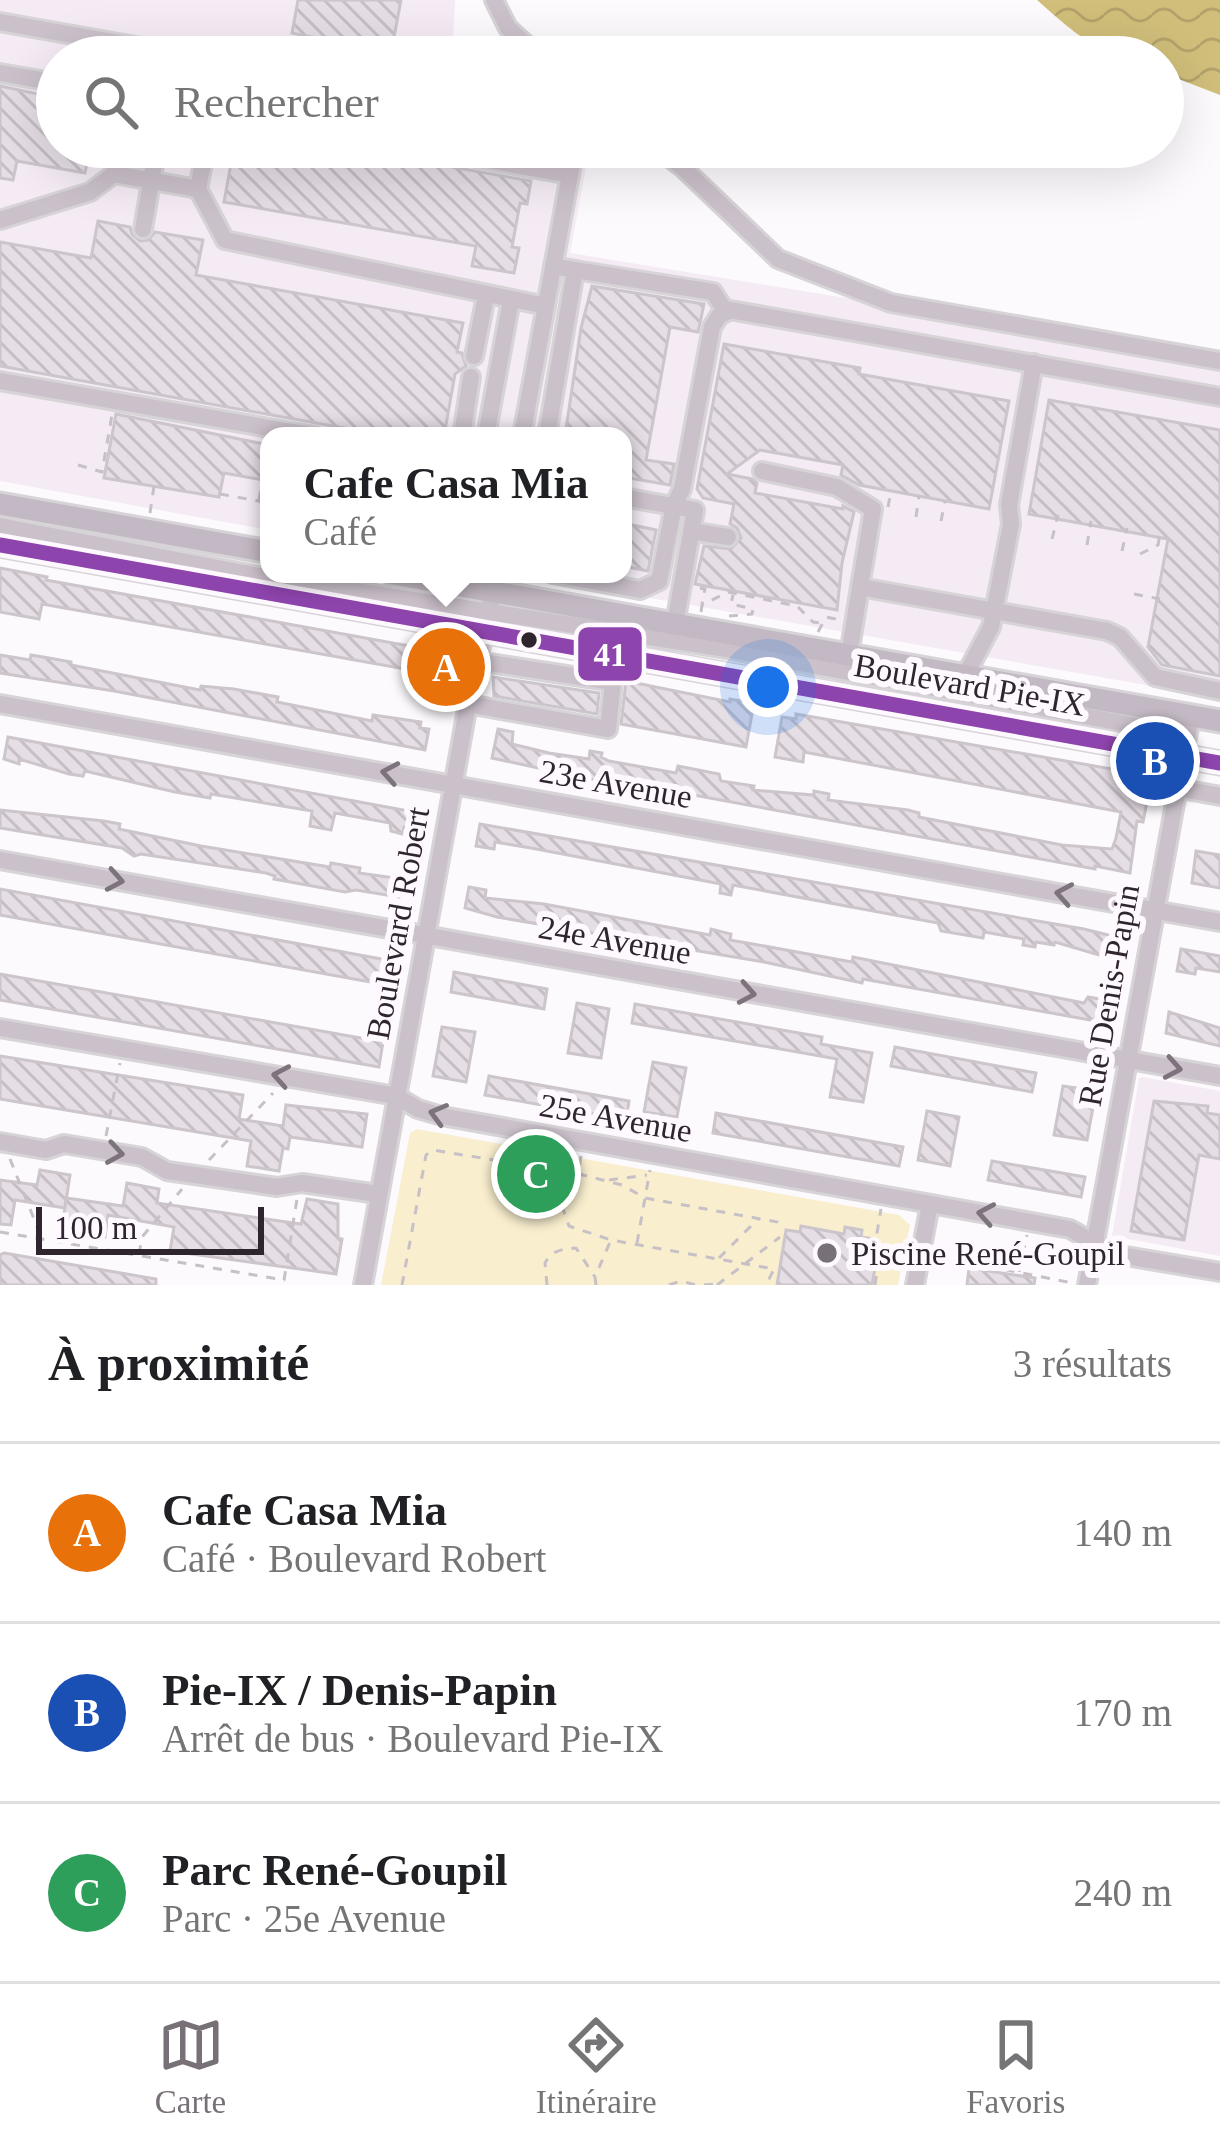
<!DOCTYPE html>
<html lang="fr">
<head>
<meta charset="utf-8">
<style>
	:root { --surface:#fff; --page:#f6f6f6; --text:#202124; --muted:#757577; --line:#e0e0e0; --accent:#777077 }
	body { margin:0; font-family:"Times New Roman",serif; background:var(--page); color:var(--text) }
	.scale { position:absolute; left:36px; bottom:30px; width:228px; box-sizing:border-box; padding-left:12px; border:6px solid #2f252f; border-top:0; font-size:33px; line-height:42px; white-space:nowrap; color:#2f252f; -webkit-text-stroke:9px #fef9fe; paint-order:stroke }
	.you { position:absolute; left:768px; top:687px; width:42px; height:42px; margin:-30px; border:9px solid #fff; border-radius:50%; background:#1a73e8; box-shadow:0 0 0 18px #1a73e833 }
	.badge { display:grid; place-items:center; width:78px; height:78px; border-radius:50%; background:var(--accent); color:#fff; font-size:39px; font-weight:700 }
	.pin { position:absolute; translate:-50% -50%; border:6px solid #fff; box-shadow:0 3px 12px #0006 }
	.popup { position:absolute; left:260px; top:427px; width:372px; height:156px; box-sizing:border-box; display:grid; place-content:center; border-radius:24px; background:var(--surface); filter:drop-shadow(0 3px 9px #0005); font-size:39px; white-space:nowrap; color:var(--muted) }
	.popup b { font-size:45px; color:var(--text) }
	.popup::after { content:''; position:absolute; left:50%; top:100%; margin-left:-24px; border:24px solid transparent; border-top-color:var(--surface) }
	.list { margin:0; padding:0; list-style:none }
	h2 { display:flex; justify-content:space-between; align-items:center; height:156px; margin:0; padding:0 48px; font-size:51px }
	h2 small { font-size:39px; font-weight:400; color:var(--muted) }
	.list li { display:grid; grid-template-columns:78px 1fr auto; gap:36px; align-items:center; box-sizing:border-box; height:180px; padding:0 48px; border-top:3px solid var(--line) }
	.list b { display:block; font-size:45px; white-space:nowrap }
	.list p { margin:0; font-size:39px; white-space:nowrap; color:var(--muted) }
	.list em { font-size:39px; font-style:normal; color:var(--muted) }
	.icon { flex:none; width:66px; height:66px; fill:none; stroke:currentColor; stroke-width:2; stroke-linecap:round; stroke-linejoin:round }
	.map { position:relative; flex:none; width:1220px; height:1285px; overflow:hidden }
	.search { position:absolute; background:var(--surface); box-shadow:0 12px 48px #0002; left:36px; right:36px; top:36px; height:132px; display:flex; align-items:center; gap:30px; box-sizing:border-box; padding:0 42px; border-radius:66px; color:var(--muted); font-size:45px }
	.sheet { height:696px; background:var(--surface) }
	nav { display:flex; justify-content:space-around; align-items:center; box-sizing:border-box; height:168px; border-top:3px solid var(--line); background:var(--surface); font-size:33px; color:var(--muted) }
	nav a { display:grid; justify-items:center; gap:6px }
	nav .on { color:var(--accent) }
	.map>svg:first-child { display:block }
	.built { fill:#f4ebf4 }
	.park { fill:#f9efcf }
	.water { fill:url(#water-waves) }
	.building { fill:url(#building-back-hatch); stroke:#ccc6cc; stroke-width:3 }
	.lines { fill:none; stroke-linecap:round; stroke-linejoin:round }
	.minor-casing { stroke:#d7d4d7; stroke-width:22 }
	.major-casing { stroke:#d7d4d7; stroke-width:27 }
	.path { stroke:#c7c0c7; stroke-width:3; stroke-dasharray:9 9; stroke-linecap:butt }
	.minor { stroke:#cbc1cb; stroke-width:16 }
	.major { stroke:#c3b9c4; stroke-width:21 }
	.bus-1-casing { stroke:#fef9fe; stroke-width:24 }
	.bus-1 { stroke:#8e44ad; stroke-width:15 }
	.oneway { stroke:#7d737d }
	.bus-dot { fill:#2f252f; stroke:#fef9fe; stroke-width:4.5 }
	.poi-dot { fill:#777077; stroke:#fef9fe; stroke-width:4.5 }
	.labels { text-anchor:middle; stroke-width:12; stroke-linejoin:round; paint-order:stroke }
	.street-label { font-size:33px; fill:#2f252f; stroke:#fef9fe }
	.poi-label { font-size:33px; fill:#2f252f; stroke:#fef9fe; text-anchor:start }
	.line-badge { stroke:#fef9fe; stroke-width:4.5 }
	.badge-label { font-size:33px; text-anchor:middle; font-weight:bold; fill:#fff }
</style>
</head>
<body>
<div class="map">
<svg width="1220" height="1285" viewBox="0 0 1220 1285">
	<defs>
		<pattern id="water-waves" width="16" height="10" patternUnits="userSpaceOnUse" patternTransform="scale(3)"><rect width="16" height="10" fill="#d0be7a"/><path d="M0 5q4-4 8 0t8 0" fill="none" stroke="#b3a36a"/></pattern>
		<pattern id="building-back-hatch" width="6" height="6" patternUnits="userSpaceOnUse" patternTransform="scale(3)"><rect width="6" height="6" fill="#e5dee5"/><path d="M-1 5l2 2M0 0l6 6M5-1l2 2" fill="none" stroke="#c5bec5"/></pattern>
	</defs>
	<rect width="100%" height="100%" fill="#fdfafd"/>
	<g class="built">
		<path d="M0 0H455L452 57H57V147H601L602 153 586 168 570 253 1220 359V698L514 574H623V436H269V530L0 481Z"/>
		<path d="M1143 1077 1220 1091V1256L1112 1236 1139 1078Z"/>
	</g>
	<path class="park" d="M417 1129 899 1215 910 1225 898 1285H381L410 1133Z"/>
	<path class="water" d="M1037 0H1220V95L1163 73V57C1098 57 1084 41 1037 0Z"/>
	<g class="building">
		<path d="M298 0H401L391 53 292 33Z"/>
		<path d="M0 86 57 98V147H90L85 173 17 161 13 180 0 178Z"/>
		<path d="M234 147H372L404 153 413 160 531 181 527 204 520 203 512 247 519 248 514 273 472 266 476 246 224 202Z"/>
		<path d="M98 221 130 227 132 234 140 241 148 240 155 232 203 240 196 275 463 323 457 352 462 353 466 366 455 374 444 436H388L0 366V242L91 258Z"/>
		<path d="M592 286 704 304 698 332 670 327 646 460 674 464 670 485 623 477V436H565L581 328Z"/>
		<path d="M724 344 860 368 859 374 1009 401 989 509 859 485 841 475 843 465 760 450 727 474 752 479 757 483 755 493 843 509V506L854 512 842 563 837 610 695 584 704 546 731 549 741 538 737 528 730 524 734 504 703 498 697 489Z"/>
		<path d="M1049 400 1220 430V676L1162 665 1148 647 1168 539 1029 514Z"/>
		<path d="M116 414 269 445V481L224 473 219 497 104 478Z"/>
		<path d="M623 523 656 530 648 571 623 566Z"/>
		<path d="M0 568 47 577 46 580 459 655 451 696 429 692 433 674 42 604 39 619 0 612Z"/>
		<path d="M0 655 30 660 31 655 49 658 71 662V665L200 690 201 686 234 689 278 697 277 702 372 721 373 715 421 722 420 728 429 729 425 750 114 691 0 673Z"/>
		<path d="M493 677 599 693 597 714 494 696Z"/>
		<path d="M626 681 730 702V699L754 703 746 747 621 724Z"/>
		<path d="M796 714 1152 776 1143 822 1137 821 1130 873 1095 866V869L639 785 599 781 492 758 498 729 513 732 512 744 549 753 589 759 590 751 602 753 601 757 609 761 676 773 678 766 719 774 721 781 754 786 753 790 814 795V791L829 794 828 800 908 810 919 813V817L1062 845 1112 849 1116 838 1121 812 804 752 803 762 775 757 782 717 796 719Z"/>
		<path d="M8 737 414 812 412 829 404 827 402 834 391 831 390 823 335 813 331 830 310 826 312 811 211 794 210 798 175 792 85 771 83 776 69 774 19 759V764L4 759Z"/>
		<path d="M0 810 104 821 120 824 119 829 201 846 330 867 331 863 360 868 359 873 402 879 399 897 356 890 345 892 274 879 275 876 266 873 141 854 134 856 122 848 0 828Z"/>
		<path d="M480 824 1084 929 1116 937 1113 959 1055 942 1054 945 1036 942 1035 947 1023 945 1024 939 984 932 983 938 941 931 938 923 733 885 731 895 720 893 721 884 531 848 495 842 494 849 476 846Z"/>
		<path d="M1196 851 1220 855V888L1192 883Z"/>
		<path d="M469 887 486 890 485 898 544 904 710 935 711 929 731 934 730 940 753 944 852 962 853 957 1084 1003 1088 997 1105 1000 1101 1022 863 979 862 983 764 962 497 917 465 908Z"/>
		<path d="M0 889 403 963 398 987 0 915Z"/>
		<path d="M1181 949 1220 956V972L1196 968 1195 974 1177 971Z"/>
		<path d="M454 972 547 989 544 1009 451 992Z"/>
		<path d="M0 974 383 1042 379 1067 0 1000Z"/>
		<path d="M577 1003 609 1009 601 1058 568 1053Z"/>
		<path d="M635 1004 822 1037 821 1044 872 1053 863 1102 830 1097 837 1059 632 1023Z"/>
		<path d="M1169 1012 1220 1028V1046L1166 1033Z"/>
		<path d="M442 1027 475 1032 466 1082 433 1076Z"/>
		<path d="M895 1047 1036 1073 1032 1092 891 1066Z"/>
		<path d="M0 1056 243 1095 239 1119 283 1126 286 1105 367 1114 362 1147 290 1137 288 1149 283 1148 279 1171 247 1166 251 1141 0 1099Z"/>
		<path d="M653 1062 686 1068 677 1117 644 1112Z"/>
		<path d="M489 1076 629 1101 626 1120 485 1095Z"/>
		<path d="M1063 1086 1096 1091 1087 1140 1054 1135Z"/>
		<path d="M1154 1101 1208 1106 1207 1113 1220 1115V1159L1199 1155 1184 1240 1131 1231Z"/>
		<path d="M927 1111 959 1117 950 1166 918 1160Z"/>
		<path d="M716 1113 903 1147 899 1166 713 1133Z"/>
		<path d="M992 1161 1085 1177 1081 1197 988 1180Z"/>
		<path d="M40 1170 70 1175 65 1208 15 1200 11 1225 0 1224V1180L37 1185Z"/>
		<path d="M127 1183 159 1189 157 1203 301 1224 307 1199 338 1204V1238L342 1239 336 1274 170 1251 174 1227 108 1215 105 1237 62 1231 66 1198 123 1206Z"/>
		<path d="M801 1226 844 1234 845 1227 862 1230 861 1237 874 1239 869 1267 875 1268 872 1285H777L786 1230 800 1232Z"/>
		<path d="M4 1253 156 1279V1285H0V1255Z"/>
		<path d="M969 1268 1035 1278 1034 1285H967Z"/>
	</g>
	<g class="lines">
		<defs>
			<g id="minor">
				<path d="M494 0 508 28 540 57"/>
				<path d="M0 22 197 57"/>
				<path d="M0 73 57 83"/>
				<path d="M415 147 570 175"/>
				<path d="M655 147 683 168 778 259 891 303 1220 361"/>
				<path d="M114 174 119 147"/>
				<path d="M198 189 206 147"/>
				<path d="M0 220 90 192 114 174 198 189 225 240 546 306"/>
				<path d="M143 229 157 147"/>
				<path d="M575 270 713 292 726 312"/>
				<path d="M474 356 486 296"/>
				<path d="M0 381 315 436"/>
				<path d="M462 436 471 377"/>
				<path d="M486 436 511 300"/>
				<path d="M522 436 572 164 571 147"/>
				<path d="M547 436 575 270 553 266"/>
				<path d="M762 471 837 487 873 509 860 587"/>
				<path d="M623 497 695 510 675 624"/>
				<path d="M0 526 259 576 720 648 1165 731 1191 716"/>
				<path d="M691 531 728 537"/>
				<path d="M553 574 640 590 659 581 674 506 682 489 712 327 719 316 730 310 1220 397"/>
				<path d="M849 655 860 587 1107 631 1120 637 1155 677 1220 691"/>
				<path d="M476 661 613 682 618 655"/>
				<path d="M965 676 991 627 1011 524 1009 505 1034 363"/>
				<path d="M0 704 1220 922"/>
				<path d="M468 704 608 729 613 682"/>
				<path d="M1176 788 1220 796"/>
				<path d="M0 860 1220 1076"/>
				<path d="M0 1028 396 1096 418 1109 442 1116 1070 1229 1114 1254 1220 1272"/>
				<path d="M0 1142 46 1150 64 1144 142 1157 167 1171 195 1175 277 1187 302 1183 378 1194"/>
				<path d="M363 1285 468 704 497 574"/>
				<path d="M915 1285 930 1204"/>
				<path d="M1087 1285 1191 716"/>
			</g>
			<g id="major">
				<path d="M0 504 269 552"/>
				<path d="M0 545 1220 763"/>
				<path d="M393 574 1220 721"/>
			</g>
		</defs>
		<use href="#minor" class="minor-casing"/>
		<use href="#major" class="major-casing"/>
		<g class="path">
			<path d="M78 465 102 472 112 415"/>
			<path d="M220 494 269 503"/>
			<path d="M259 500 263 478"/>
			<path d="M888 507 891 491"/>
			<path d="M150 513 154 486"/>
			<path d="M916 517 919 496"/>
			<path d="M941 521 945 501"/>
			<path d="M1052 539 1058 515"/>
			<path d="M1087 545 1091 521"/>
			<path d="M1122 551 1127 528"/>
			<path d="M1140 554 1158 545 1160 534"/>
			<path d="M700 588 705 589 702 604"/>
			<path d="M1134 594 1160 599"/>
			<path d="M701 612 702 605 728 592 797 606 813 622 820 623"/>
			<path d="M729 616 752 614 753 609 731 604 733 595"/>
			<path d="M818 632 826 617 841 620"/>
			<path d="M106 1136 120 1063"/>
			<path d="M581 1156 576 1191 563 1209 569 1226 611 1240 774 1269 766 1285"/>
			<path d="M10 1159 42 1239"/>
			<path d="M209 1160 273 1093"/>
			<path d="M609 1180 647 1175"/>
			<path d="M0 1232 284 1280 297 1199"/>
			<path d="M637 1243 650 1170"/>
			<path d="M139 1254 142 1237 182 1189"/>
			<path d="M935 1256 1073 1283"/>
			<path d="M719 1258 758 1219"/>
			<path d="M878 1264 872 1263 881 1209"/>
			<path d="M1019 1272 1027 1235"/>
			<path d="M402 1285 426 1155 433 1150 579 1174 622 1185 645 1198 783 1223"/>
			<path d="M547 1285 545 1263C552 1250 562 1249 576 1248L595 1277"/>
			<path d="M596 1285 595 1277 610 1242"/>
			<path d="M669 1285 681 1281 696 1285"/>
			<path d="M704 1285 715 1284"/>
			<path d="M717 1285 780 1237"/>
			<path d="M875 1285 878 1264 902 1268"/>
		</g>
		<use href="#minor" class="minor"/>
		<use href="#major" class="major"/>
		<defs>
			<path id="bus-1" d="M0 545 1220 763"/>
		</defs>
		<use href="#bus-1" class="bus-1-casing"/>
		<use href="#bus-1" class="bus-1"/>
	</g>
	<defs><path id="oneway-chevron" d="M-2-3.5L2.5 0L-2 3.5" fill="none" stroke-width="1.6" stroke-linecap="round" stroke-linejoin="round" transform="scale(3)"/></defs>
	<g class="oneway">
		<use href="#oneway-chevron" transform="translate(390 773) rotate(-170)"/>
		<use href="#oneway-chevron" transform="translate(115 880) rotate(10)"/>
		<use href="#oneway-chevron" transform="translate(1064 894) rotate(-170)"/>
		<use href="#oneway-chevron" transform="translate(747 993) rotate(10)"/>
		<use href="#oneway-chevron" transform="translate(1173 1068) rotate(10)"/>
		<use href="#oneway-chevron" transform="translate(281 1076) rotate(-170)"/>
		<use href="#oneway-chevron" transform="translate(438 1114) rotate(-165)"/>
		<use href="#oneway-chevron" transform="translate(115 1153) rotate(9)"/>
		<use href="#oneway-chevron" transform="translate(986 1214) rotate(-170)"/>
	</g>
	<circle class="bus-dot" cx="529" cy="640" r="10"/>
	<circle class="poi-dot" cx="827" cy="1253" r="12"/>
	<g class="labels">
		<g class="street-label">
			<text transform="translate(970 684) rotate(10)" y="12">Boulevard Pie-IX</text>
			<text transform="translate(616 783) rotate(10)" y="12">23e Avenue</text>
			<text transform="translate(397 923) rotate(-80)" y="12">Boulevard Robert</text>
			<text transform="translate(615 939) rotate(10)" y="12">24e Avenue</text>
			<text transform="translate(1108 995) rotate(-80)" y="12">Rue Denis-Papin</text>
			<text transform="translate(616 1117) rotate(10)" y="12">25e Avenue</text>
		</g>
		<g class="poi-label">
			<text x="851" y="1265">Piscine René-Goupil</text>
		</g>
	</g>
	<rect class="line-badge" x="576" y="625" width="68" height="58" rx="12" fill="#8e44ad"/>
	<g class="badge-label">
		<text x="610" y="666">41</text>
	</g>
</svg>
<div class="scale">100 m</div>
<div class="you"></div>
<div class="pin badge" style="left:446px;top:667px;background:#e8710a">A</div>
<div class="popup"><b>Cafe Casa Mia</b>Café</div>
<div class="pin badge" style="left:1155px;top:761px;background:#1a4fb4">B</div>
<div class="pin badge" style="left:536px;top:1174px;background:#2e9e5b">C</div>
<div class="search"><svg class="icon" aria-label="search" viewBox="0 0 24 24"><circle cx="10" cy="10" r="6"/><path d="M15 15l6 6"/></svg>Rechercher</div>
</div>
<section class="sheet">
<h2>À proximité<small>3 résultats</small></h2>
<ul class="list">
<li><span class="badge" style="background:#e8710a">A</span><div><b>Cafe Casa Mia</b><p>Café · Boulevard Robert</p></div><em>140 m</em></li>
<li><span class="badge" style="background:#1a4fb4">B</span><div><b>Pie-IX / Denis-Papin</b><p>Arrêt de bus · Boulevard Pie-IX</p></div><em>170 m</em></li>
<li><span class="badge" style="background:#2e9e5b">C</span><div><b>Parc René-Goupil</b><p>Parc · 25e Avenue</p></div><em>240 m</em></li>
</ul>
</section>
<nav>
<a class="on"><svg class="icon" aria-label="map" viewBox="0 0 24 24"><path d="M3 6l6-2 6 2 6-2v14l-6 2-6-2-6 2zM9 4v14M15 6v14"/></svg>Carte</a>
<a><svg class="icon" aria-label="directions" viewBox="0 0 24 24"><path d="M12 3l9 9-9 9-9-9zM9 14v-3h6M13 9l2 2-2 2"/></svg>Itinéraire</a>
<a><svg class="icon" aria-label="saved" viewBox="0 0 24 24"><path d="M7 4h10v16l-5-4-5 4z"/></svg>Favoris</a>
</nav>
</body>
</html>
